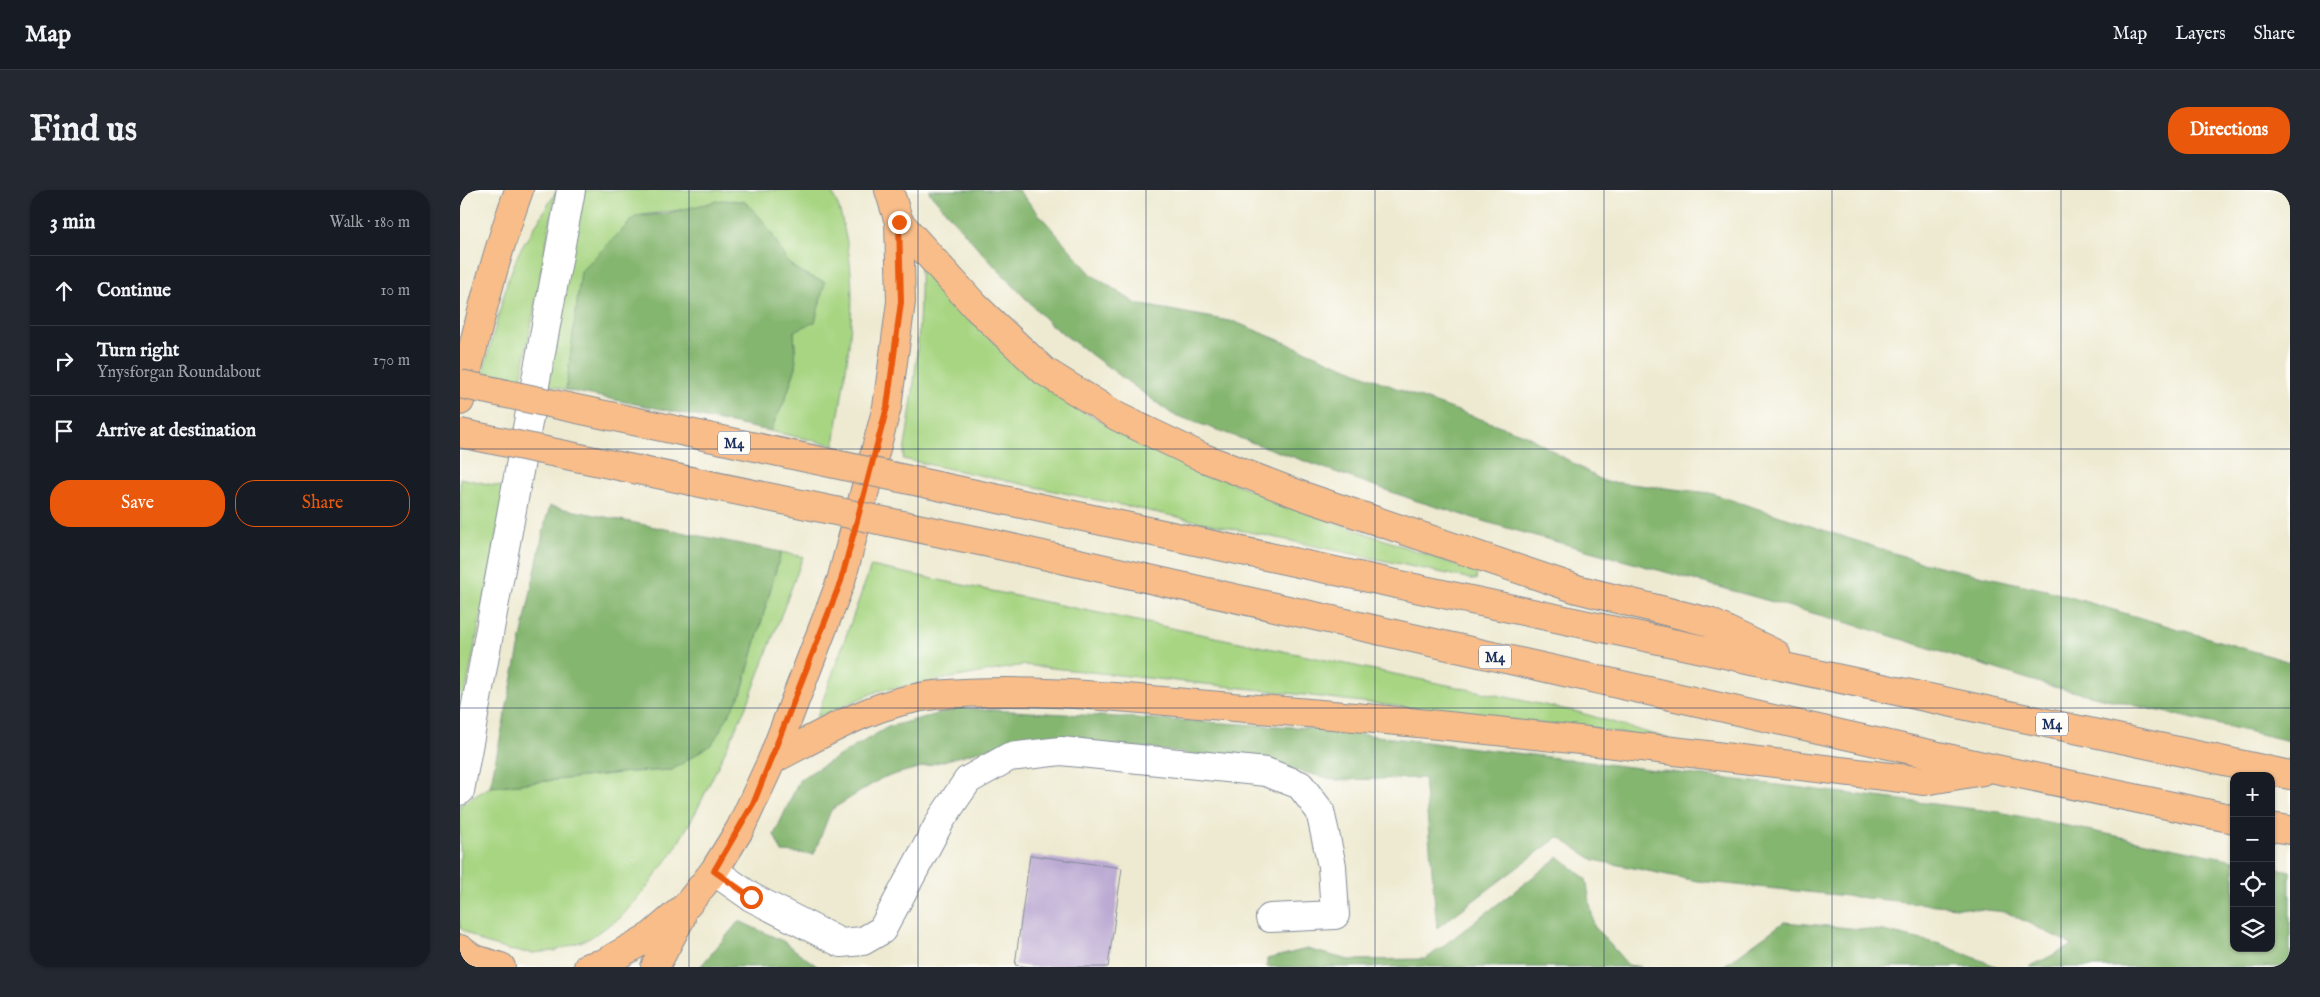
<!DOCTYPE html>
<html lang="en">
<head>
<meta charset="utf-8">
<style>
	:root { --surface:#171b24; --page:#242831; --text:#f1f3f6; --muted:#9ea1a6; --line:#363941; --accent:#ea580c }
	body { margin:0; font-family:"IM FELL English",serif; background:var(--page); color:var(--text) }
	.controls { position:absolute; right:15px; bottom:15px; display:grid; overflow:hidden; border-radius:10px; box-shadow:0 1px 4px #0004 }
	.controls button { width:45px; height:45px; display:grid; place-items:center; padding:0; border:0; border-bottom:1px solid var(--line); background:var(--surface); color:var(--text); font:25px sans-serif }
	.stop { position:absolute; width:15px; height:15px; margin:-11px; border:4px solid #ea580c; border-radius:50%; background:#fff }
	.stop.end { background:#ea580c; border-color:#fff; box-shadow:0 1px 5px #0008 }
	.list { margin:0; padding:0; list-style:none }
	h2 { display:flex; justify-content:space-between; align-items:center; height:65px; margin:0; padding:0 20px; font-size:21px }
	h2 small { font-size:16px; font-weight:400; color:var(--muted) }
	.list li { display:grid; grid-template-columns:32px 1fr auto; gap:15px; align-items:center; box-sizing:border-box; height:70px; padding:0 20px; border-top:1px solid var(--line) }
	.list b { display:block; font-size:19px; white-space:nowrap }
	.list p { margin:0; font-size:16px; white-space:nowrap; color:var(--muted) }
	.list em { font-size:16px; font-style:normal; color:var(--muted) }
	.actions { display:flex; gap:10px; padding:15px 20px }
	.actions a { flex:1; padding:11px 0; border:1px solid var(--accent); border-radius:20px; text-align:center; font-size:18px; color:var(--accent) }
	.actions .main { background:var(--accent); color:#fff }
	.icon { flex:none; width:28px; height:28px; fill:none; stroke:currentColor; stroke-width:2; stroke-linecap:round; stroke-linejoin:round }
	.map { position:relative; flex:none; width:1830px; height:777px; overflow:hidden; border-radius:20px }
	header { display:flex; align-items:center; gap:30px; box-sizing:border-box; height:70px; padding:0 25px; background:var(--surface); border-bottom:1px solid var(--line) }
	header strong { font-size:24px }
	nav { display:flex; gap:28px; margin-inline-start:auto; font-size:18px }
	.intro { display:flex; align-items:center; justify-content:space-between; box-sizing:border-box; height:120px; padding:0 30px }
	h1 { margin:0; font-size:35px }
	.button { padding:12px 22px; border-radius:20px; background:var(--accent); color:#fff; font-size:18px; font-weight:700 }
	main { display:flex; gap:30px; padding:0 30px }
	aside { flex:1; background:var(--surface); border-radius:20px; box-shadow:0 1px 4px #0004 }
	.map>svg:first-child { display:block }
	.green { fill:#a7d582; stroke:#618270 }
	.forest { fill:#85b670; stroke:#507267 }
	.building { fill:#bcaad3 }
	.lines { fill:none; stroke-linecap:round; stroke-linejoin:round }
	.minor-casing { stroke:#848c98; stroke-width:30 }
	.major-casing { stroke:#848c98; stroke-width:30 }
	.highway-casing { stroke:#848c98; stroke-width:30 }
	.minor { stroke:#fff; stroke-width:28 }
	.major { stroke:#f8bd89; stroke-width:28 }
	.highway { stroke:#f8bd89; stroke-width:28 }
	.highway-bridge-casing { stroke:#848c98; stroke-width:30; stroke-linecap:butt }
	.highway-bridge { stroke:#f8bd89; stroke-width:28 }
	.route { stroke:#ea580c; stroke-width:6 }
	.grid { fill:none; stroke:#1b2f5e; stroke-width:1; stroke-opacity:0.55 }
	.labels { text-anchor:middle; stroke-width:5; stroke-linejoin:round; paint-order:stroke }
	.shield { fill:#fdfcf7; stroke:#5f6c8c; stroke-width:1 }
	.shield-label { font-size:14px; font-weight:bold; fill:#1b2f5e }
</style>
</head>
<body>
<header>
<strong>Map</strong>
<nav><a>Map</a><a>Layers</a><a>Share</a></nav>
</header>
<div class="intro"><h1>Find us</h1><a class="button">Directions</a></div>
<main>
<aside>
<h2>3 min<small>Walk · 180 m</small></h2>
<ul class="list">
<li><svg class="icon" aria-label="ahead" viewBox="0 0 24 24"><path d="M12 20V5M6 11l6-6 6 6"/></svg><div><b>Continue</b></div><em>10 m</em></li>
<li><svg class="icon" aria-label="right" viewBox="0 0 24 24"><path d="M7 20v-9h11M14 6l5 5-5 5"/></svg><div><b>Turn right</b><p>Ynysforgan Roundabout</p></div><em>170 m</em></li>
<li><svg class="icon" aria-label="arrive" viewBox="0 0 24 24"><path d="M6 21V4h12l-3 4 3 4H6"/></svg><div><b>Arrive at destination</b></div></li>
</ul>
<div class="actions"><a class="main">Save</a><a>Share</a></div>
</aside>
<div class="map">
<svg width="1830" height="777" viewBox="0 0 1830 777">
	<rect width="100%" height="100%" fill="#fdfcf7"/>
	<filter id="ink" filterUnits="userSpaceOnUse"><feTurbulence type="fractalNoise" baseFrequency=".02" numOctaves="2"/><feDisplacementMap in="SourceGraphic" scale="10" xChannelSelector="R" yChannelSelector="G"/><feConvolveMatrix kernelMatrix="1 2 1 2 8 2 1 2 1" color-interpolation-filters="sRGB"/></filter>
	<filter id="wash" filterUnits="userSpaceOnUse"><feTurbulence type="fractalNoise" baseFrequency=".0096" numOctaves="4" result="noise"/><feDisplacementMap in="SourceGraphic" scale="20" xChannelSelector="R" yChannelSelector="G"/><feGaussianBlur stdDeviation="1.12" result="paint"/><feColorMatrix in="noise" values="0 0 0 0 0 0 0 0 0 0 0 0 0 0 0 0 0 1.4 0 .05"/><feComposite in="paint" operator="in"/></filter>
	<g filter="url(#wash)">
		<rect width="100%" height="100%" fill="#eeead1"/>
		<g class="green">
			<path d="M117 0H370C378 12 381 24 384 39 402 110 385 183 374 255L310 241 325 210 336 177 334 141 365 92C324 78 324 70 305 34L233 18 176 26 121 82 106 200 82 193Z"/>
			<path d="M96 2 61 190 23 182 48 90 59 62Z"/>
			<path d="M460 70C495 113 531 154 576 189 621 224 675 250 727 273 821 315 919 348 1017 382L1016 390 443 269C454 203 462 137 460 70Z"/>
			<path d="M0 288 47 298 0 530Z"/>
			<path d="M321 362 343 367 288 513 237 620 213 662 186 699 160 728 128 749 95 761 72 763 48 760 22 752 0 738V615L30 597 170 582 212 580 281 504Z"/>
			<path d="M411 376 1118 522 1209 549 802 500 564 475 418 501 357 527Z"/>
		</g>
		<g class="forest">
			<path d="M470 0H558L632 85 677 114 775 132 953 205 1066 245 1143 291 1250 303 1461 372 1586 400 1830 472V551L1590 496 1399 436 1040 336 957 311 712 224 591 135 525 66 469 2Z"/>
			<path d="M261 10 284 11C291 18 299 25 305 34 330 69 318 76 365 92L355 132 334 141 336 177 325 210 310 241 106 200 121 81 176 26 205 24Z"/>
			<path d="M90 316 321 362 281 504 252 554 212 580 170 582 30 597 86 329Z"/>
			<path d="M499 518 851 538 1539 622 1774 670V758H1811V677L1830 681V777H1569L1613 755 1546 722 1237 691 1134 670 1098 647 977 738 964 588 876 590 834 580 689 558 562 549 422 588 371 620 354 664 322 662 314 645 340 589 428 537Z"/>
			<path d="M1099 667 1126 689 1134 736 1168 775 1181 777H807V769L847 759 889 770 966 769Z"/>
			<path d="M279 731 323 751 358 777H240Z"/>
			<path d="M1324 732 1423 741 1480 754 1538 777H1262Z"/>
		</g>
		<g id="blocks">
			<path class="building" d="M570 665 662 678 648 777H570L555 775Z"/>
		</g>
	</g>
	<g filter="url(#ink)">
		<use href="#blocks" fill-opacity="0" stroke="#848c98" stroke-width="1"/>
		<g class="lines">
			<defs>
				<g id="minor">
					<path d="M0 601 111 0"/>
					<path d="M254 681 291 707 381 753 403 751 422 740 482 628 508 590 549 567 601 561 806 582 840 595 860 621 872 676 875 725 810 728"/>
				</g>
				<g id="major">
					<path d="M0 211C17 140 34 69 59 0"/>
					<path d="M0 759 12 768 41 777"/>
					<path d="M128 777 144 773 191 746 227 715 254 681 280 639 312 570 381 391 427 217 441 112 439 32 429 0"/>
					<path d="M195 777 221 728"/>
				</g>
				<g id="highway">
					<path d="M439 32 515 116 584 181 658 227 744 268 843 306 1117 399 1249 432 1316 464"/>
					<path d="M548 311 1830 585"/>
					<path d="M534 354 1536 579 1774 629"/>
					<path d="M312 570C364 543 416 511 475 505 578 496 683 510 786 518 1013 535 1238 564 1464 591L1523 581"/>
					<path d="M1811 637 1830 640"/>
				</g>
			</defs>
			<use href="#minor" class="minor-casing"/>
			<use href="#major" class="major-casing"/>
			<use href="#highway" class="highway-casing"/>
			<use href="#minor" class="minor"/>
			<use href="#major" class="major"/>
			<use href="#highway" class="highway"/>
			<defs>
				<g id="highway-bridge">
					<path d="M0 194 548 311"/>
					<path d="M0 243 534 354"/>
				</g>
			</defs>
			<use href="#highway-bridge" class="highway-bridge-casing"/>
			<use href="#highway-bridge" class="highway-bridge"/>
		</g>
	</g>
	<g class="lines" filter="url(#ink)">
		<path class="route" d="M291 707 254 681 294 612 381 391 427 217 441 112 439 32"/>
	</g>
	<path class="grid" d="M229 0V777M458 0V777M686 0V777M915 0V777M1144 0V777M1372 0V777M1601 0V777M0 259H1830M0 518H1830"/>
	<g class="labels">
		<g class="shield">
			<rect x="258" y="241.5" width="32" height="23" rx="4"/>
			<rect x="1019" y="455.5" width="32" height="23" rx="4"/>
			<rect x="1576" y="522.5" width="32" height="23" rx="4"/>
		</g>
		<g class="shield-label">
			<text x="274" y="258">M4</text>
			<text x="1035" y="472">M4</text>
			<text x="1592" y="539">M4</text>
		</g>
	</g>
</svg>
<div class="controls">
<button>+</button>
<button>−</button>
<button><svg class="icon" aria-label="locate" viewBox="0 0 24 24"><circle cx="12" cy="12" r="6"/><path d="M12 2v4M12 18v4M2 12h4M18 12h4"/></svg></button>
<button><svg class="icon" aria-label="layers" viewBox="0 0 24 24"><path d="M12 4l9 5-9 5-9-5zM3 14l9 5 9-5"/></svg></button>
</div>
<div class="stop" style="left:291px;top:707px"></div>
<div class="stop end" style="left:439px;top:32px"></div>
</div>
</main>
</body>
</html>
